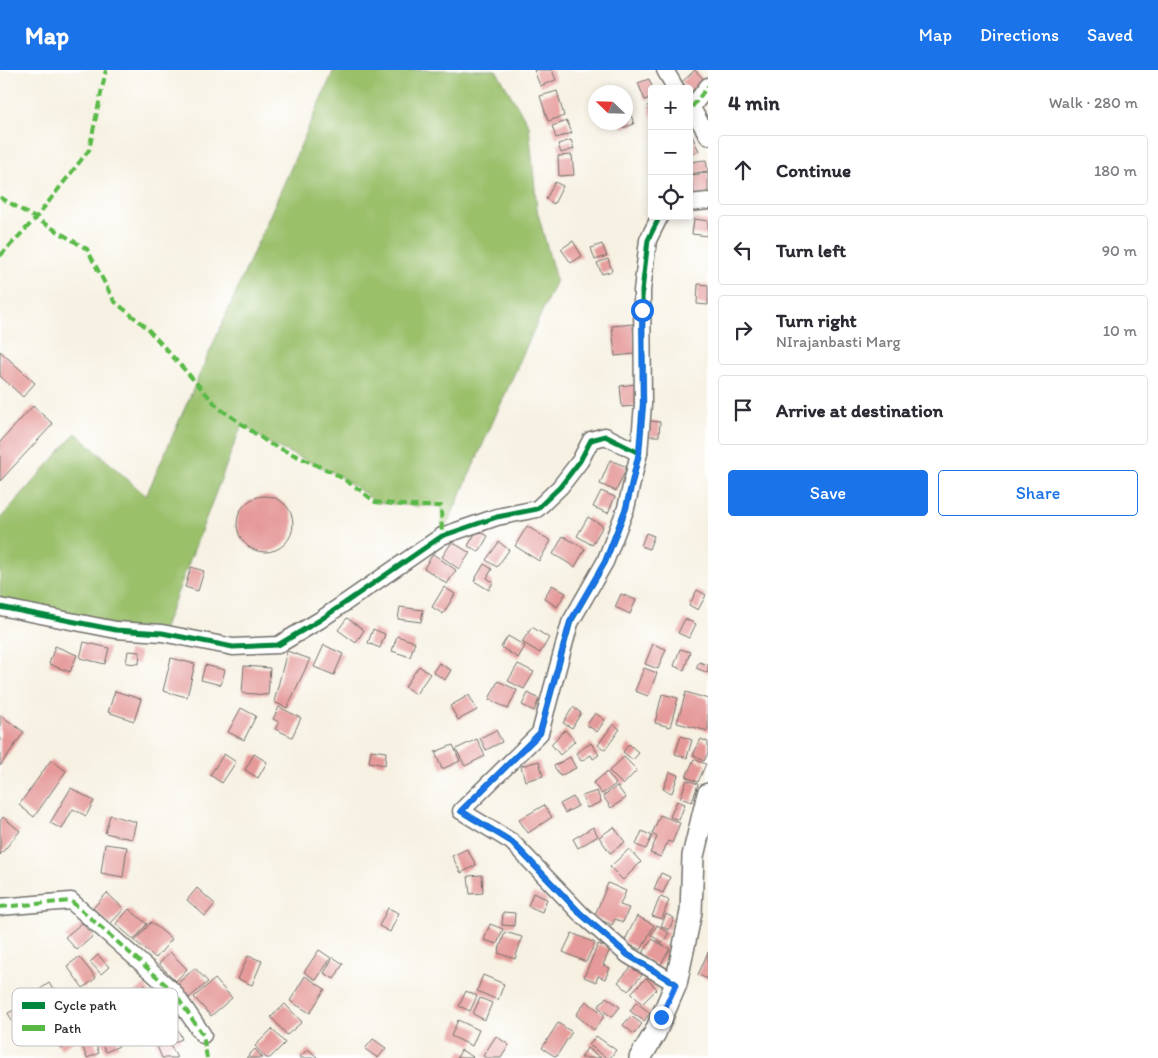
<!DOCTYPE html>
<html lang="en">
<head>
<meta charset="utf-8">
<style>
	:root { --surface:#fff; --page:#f2f2f3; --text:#2b2b33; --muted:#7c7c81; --line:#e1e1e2; --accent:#1a73e8 }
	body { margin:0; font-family:Itim,sans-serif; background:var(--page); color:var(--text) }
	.controls { position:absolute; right:15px; top:15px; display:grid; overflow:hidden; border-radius:5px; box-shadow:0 2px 8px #0003 }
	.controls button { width:45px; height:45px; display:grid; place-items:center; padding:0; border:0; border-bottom:1px solid var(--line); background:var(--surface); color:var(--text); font:25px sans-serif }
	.compass { position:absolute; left:588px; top:15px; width:45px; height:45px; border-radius:50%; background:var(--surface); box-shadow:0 2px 8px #0003; rotate:293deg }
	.stop { position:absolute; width:15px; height:15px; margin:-11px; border:4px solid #1a73e8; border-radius:50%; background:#fff }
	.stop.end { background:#1a73e8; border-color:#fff; box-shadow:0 1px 5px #0008 }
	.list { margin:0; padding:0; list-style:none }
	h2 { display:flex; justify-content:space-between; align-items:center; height:65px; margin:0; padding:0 20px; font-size:21px }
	h2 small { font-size:16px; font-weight:400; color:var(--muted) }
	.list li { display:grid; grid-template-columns:32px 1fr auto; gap:15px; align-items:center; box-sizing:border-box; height:70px; margin:0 10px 10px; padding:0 10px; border:1px solid var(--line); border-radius:5px }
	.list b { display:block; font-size:19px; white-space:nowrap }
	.list p { margin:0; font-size:16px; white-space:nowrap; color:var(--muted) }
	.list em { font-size:16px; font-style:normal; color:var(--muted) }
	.actions { display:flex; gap:10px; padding:15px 20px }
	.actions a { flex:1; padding:11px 0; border:1px solid var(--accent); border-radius:5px; text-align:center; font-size:18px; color:var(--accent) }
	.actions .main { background:var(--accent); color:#fff }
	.icon { flex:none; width:28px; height:28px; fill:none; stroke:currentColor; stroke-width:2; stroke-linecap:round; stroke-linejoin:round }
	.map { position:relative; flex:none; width:708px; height:988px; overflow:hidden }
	header { display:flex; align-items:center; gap:30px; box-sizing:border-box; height:70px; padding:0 25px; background:var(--accent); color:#fff }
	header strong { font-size:24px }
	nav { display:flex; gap:28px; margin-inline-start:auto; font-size:18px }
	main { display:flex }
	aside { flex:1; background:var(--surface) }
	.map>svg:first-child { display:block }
	.green { fill:#9ac06b; stroke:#62764b }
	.building { fill:#e59a99 }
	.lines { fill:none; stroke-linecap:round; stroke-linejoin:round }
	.minor-casing { stroke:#72706b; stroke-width:19 }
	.tertiary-casing { stroke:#72706b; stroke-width:24 }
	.minor { stroke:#fff; stroke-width:16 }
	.tertiary { stroke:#fff; stroke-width:21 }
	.quiet { stroke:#58b947; stroke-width:4; stroke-dasharray:8 4; stroke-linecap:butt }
	.cycleway-casing { stroke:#fff; stroke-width:8 }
	.cycleway { stroke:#00873e; stroke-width:5 }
	.route { stroke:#1a73e8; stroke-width:6 }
	.key { fill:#fff; stroke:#bfbfbf; stroke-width:1 }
	.key-label { font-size:14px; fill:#2b2b2b }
</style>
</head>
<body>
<header>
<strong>Map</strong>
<nav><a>Map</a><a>Directions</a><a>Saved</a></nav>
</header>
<main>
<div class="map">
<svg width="708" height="988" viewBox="0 0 708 988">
	<rect width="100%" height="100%" fill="#fff"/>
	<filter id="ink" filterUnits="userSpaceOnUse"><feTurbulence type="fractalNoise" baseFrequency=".02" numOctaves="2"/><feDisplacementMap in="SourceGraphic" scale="10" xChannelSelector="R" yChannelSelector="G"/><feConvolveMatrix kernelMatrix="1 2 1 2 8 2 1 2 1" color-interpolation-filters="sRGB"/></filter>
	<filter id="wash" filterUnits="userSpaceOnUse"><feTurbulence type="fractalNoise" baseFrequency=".0096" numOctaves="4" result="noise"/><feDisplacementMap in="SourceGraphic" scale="20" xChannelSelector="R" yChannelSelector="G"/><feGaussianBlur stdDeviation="1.12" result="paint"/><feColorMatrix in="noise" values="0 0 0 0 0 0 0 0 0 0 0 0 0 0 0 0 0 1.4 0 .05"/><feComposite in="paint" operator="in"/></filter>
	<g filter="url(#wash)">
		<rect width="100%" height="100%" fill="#f6f1e2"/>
		<path class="green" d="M334 0H496L529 56 537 140 556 210 442 466 441 436H413L375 432 360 420 334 403 270 374 242 354 162 563 0 537V449L76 363 146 426Z"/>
		<g id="blocks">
			<g class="building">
				<path d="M534 0H552L556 10 540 16Z"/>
				<path d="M695 0 704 10 691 22 682 12Z"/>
				<path d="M649 9 653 19 652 27 645 30 638 13Z"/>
				<path d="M557 21 564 46 548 51 540 26Z"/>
				<path d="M596 30V47H595L590 32Z"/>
				<path d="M652 34V48H651L648 35Z"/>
				<path d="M628 36 634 54 623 58 621 52H626V37Z"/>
				<path d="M567 51 572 63 556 68 552 56Z"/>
				<path d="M692 66 699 81 689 85V68Z"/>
				<path d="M571 70 574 79 561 83 558 74Z"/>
				<path d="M572 85 574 105 559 106 558 86Z"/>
				<path d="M706 90 708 101 689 104V92Z"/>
				<path d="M708 103V124L694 126 691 105Z"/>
				<path d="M555 112 563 116 554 134 546 129Z"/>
				<path d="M694 149 708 151V166L692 164Z"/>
				<path d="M573 171 582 186 571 193 561 179Z"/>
				<path d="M602 174 607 186 595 190 591 178Z"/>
				<path d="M608 189 612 201 602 204 597 193Z"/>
				<path d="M698 214 708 215V235L697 234Z"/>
				<path d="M633 254 635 284 615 286 612 256Z"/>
				<path d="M0 281 35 313 23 327 0 306Z"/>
				<path d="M635 314 637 336 622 337 620 316Z"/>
				<path d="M33 336 53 354 0 411V372Z"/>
				<path d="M650 351 660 352 659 366H649Z"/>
				<path d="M610 390 627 397 616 421 600 414Z"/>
				<path d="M601 421 615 427 608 443 593 437Z"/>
				<circle cx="265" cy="454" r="28"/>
				<path d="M588 447 603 456 592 475 577 466Z"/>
				<path d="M527 456 551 471 539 491 515 476Z"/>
				<path d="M477 460 488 466 479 482 468 476Z"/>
				<path d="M646 463 654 466 649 479 641 476Z"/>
				<path d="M563 466 585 479 575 497 553 484Z"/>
				<path d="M452 472 470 483 459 499 442 487Z"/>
				<path d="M499 472 509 480 497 497 486 490Z"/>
				<path d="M433 484 456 500 447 514 424 498Z"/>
				<path d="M484 494 492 499 487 508 493 512 489 520 474 511Z"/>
				<path d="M191 497 204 501 198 521 185 517Z"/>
				<path d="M552 515 566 523 557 537 544 528Z"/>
				<path d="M444 517 455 524 443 544 432 537Z"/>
				<path d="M697 520 706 525 698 540 689 535Z"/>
				<path d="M621 524 636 530 630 544 615 537Z"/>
				<path d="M400 537 423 540 421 552 398 549Z"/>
				<path d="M347 548 364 560 356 573 338 560Z"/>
				<path d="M685 549 696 554 689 568 678 563Z"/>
				<path d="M532 557 549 568 540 583 522 572Z"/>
				<path d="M373 559 385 564 380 578 368 573Z"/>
				<path d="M397 566 415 572 410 587 392 581Z"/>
				<path d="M508 566 525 576 518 588 501 577Z"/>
				<path d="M84 572 109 578 105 594 80 588Z"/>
				<path d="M653 574 666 579 658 599 645 594Z"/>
				<path d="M324 575 343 584 334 605 314 597Z"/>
				<path d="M55 576 77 585 70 602 49 594Z"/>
				<path d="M680 579 690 582 684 600 674 596Z"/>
				<path d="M128 581 140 582 139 594 126 593Z"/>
				<path d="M287 581 310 589 287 638 274 632Z"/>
				<path d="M171 588 195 594 187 627 163 621Z"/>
				<path d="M699 592 708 595V603L696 598Z"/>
				<path d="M439 593 451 600 445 610 433 602Z"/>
				<path d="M518 594 534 602 524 619 508 611Z"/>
				<path d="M205 595 225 600 221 615 201 610Z"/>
				<path d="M244 596 270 598 268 625 242 623Z"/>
				<path d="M419 596 430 604 416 624 405 617Z"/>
				<path d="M644 598 657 603 648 626 635 621Z"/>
				<path d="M498 611 517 620 508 639 489 629Z"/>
				<path d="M115 621 141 629 134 651 108 642Z"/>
				<path d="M686 622 708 629V661L677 653Z"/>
				<path d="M528 623 539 629 534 641 522 635Z"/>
				<path d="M662 624 678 628 670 657 655 653Z"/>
				<path d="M469 625 477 640 458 650 450 636Z"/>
				<path d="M279 637 301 648 292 667 275 659 279 652 273 649Z"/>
				<path d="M573 637 581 643 572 658 563 653Z"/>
				<path d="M241 638 256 646 244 670 228 662Z"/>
				<path d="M595 643 605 650 597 662 587 655Z"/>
				<path d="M0 645 24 662 0 696Z"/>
				<path d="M613 654 620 659 605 680 598 675Z"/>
				<path d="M496 660 502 672 486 680 480 668Z"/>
				<path d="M565 660 575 671 560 685 551 674Z"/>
				<path d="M681 666 692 670 687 688 675 684Z"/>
				<path d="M477 669 485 686 465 696 456 679Z"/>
				<path d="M701 669 708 672V683L704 691 693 685Z"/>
				<path d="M591 673 599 685 593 689 591 685 581 691 576 683Z"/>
				<path d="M629 674 639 683 633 690 623 682Z"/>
				<path d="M453 675 460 691 442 699 435 682Z"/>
				<path d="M371 680 386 682 385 695 369 692Z"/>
				<path d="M224 684 236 692 222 713 210 705Z"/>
				<path d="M254 684 267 692 258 708 245 700Z"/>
				<path d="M570 687 576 698 560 706 554 696Z"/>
				<path d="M624 687 637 700 623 715 609 701Z"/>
				<path d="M694 689 706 694 698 712 686 707Z"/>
				<path d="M51 690 66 701 34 747 19 735Z"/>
				<path d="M539 691 543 706 525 711 521 696Z"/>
				<path d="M607 702 616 714 602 724 593 713Z"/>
				<path d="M670 702 678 705 672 723 663 719Z"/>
				<path d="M687 710 698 714 692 732 680 728Z"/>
				<path d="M617 716 626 728 611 738 603 726Z"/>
				<path d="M71 718 94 731 86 746 73 739 62 759 50 753Z"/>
				<path d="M597 721 601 732 587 738 582 726Z"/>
				<path d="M573 727 578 736 565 743 560 734Z"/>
				<path d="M677 731 685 734 679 750 670 747Z"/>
				<path d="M544 735 552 747 528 763 519 750Z"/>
				<path d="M110 745 136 752 132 769 105 763Z"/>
				<path d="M660 745 680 753 672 773 668 771 661 787 650 783 657 767 652 764Z"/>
				<path d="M3 747 20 761 0 785V751Z"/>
				<path d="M593 757 598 766 578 778 573 769Z"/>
				<path d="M614 757 625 772 610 783 599 767Z"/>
				<path d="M642 761 652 766 646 779 636 775Z"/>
				<path d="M105 774 127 777 123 807 101 803Z"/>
				<path d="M467 779 476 795 461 803 452 786Z"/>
				<path d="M629 779 641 792 623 810 610 797Z"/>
				<path d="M661 803 670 807 663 823 654 819Z"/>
				<path d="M482 805 483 823 470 824 468 806Z"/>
				<path d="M608 813 626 821 620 835 629 838 623 852 615 849 612 855 594 847Z"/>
				<path d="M197 818 215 834 205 846 187 830Z"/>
				<path d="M107 823 124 839 110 854 93 838Z"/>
				<path d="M533 823 547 829 542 842 528 836Z"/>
				<path d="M660 827 669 830 662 849 652 846Z"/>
				<path d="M388 838 399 843 390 862 379 856Z"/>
				<path d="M129 839 147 854 134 870 116 854Z"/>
				<path d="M503 842 515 843 514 856 502 855Z"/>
				<path d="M666 844 674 848 669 860 661 856Z"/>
				<path d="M637 846 654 855 641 880 624 872Z"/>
				<path d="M151 852 172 869 156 888 135 871Z"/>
				<path d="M82 853 93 866 77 880 65 867Z"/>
				<path d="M490 854 503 859 497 874 484 870Z"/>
				<path d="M657 855 669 863 662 873 651 865Z"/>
				<path d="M505 862 522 867 515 889 498 883Z"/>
				<path d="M572 863 595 873 586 892 563 882Z"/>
				<path d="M652 869 670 879 659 897 641 886Z"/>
				<path d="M598 874 610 879 603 895 610 898 605 909 598 906 596 912 584 907Z"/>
				<path d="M319 880 331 888 316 910 304 902Z"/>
				<path d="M170 882 187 899 176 911 159 894Z"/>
				<path d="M708 882V909L698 905Z"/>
				<path d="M98 885 109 897 101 904 90 892Z"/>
				<path d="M248 886 262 891 252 915 238 909Z"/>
				<path d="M79 887 96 908 83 918 67 896Z"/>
				<path d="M333 887 343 894 334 909 324 903Z"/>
				<path d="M632 896 642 905 628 921 618 912Z"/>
				<path d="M195 898 208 912 189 928 177 914Z"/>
				<path d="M483 905 504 914 498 930 477 921Z"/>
				<path d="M305 906 325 919 310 943 290 931Z"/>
				<path d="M646 908 657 919 642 934 631 923Z"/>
				<path d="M215 909 232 928 211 946 194 927Z"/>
				<path d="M49 913 61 932 41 944 30 926Z"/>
				<path d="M145 915 154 930 139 940 129 925Z"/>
				<path d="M466 921 477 926 470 941 459 936Z"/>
				<path d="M606 927 620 937 612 947 598 937Z"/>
				<path d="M480 928 492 933 485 950 473 944Z"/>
				<path d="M586 931 605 945 594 960 576 945Z"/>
				<path d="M636 932 650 943 644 951 630 941Z"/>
				<path d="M285 934 302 952 287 965 271 947Z"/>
				<path d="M18 938 25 949 14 955 8 943Z"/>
				<path d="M59 943 75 971 61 979 45 951Z"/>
				<path d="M631 946 642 954 634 964 623 955Z"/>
				<path d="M458 950 479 960 472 976 451 966Z"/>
				<path d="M175 953 182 969 170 974 177 988H162L152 964Z"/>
				<path d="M558 953 572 962 556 987 542 978Z"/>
				<path d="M111 959 119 976 106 982 98 966Z"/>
				<path d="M272 959 285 973 270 988H266L255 976Z"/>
				<path d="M91 963 99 983 87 988 79 968Z"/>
				<path d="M496 966 509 975 501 988H486L483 986Z"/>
				<path d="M596 966 616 980 610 988H607L589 975Z"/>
				<path d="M373 969 386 978 378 988 365 979Z"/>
				<path d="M587 978 601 988H581Z"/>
				<path d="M255 979 263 988H246Z"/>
				<path d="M308 979 318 988H299Z"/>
				<path d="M461 980 473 987 472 988H457Z"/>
			</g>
		</g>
	</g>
	<g filter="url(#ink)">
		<use href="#blocks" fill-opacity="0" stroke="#72706b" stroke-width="1"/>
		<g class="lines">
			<defs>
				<g id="minor">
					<path d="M665 0 676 19"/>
					<path d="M689 33 708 66"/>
					<path d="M692 37 708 16"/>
					<path d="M689 133 708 131"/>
					<path d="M639 383 626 438 605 492 570 553 540 663 461 741 512 772 581 844 628 885 676 914"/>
					<path d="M0 537 116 560 162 563 233 577 278 575 320 550 442 466 497 447 537 439 560 417 580 391 591 370 605 366 639 383 643 334 642 221 648 170 660 146"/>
					<path d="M0 837 71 831 173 921 203 965"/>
				</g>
				<path id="tertiary" d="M640 988 655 963 676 914 691 842 693 786 708 724"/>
			</defs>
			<use href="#minor" class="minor-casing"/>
			<use href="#tertiary" class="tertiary-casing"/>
			<use href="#minor" class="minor"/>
			<use href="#tertiary" class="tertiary"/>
			<g class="quiet">
				<path d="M692 37 708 16"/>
				<path d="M0 127 87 179 114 231 146 257 219 338 270 374 334 403 360 420 375 432 413 436H441L442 466"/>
				<path d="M0 186 35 149 89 80 106 0"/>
				<path d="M0 837 71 831 173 921 203 965 207 988"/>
			</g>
			<defs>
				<g id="cycleway">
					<path d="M639 383 626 438 605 492 570 553 540 663 461 741 512 772 581 844 628 885 676 914"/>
					<path d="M0 537 116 560 162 563 233 577 278 575 320 550 442 466 497 447 537 439 560 417 580 391 591 370 605 366 639 383 643 334 642 221 648 170 660 146"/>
				</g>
			</defs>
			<use href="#cycleway" class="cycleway-casing"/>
			<use href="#cycleway" class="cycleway"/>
		</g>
	</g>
	<g class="lines" filter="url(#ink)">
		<path class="route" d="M642 240 643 334 639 383 626 438 605 492 570 552 540 663 461 741 512 772 581 844 628 885 676 914 661 947"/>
	</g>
	<rect x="12" y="918" width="166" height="58" rx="8" class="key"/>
	<rect x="22" y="932" width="23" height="7" fill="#00873e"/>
	<rect x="22" y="955" width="23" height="6" fill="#58b947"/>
	<g class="key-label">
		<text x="54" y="940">Cycle path</text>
		<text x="54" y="963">Path</text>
	</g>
</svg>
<div class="controls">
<button>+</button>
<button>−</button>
<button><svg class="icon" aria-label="locate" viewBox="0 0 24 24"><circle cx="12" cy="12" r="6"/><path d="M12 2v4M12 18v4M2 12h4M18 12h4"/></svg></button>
</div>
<svg class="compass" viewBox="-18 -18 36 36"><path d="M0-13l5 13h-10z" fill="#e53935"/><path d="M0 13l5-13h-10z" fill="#7c7c81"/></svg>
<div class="stop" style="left:642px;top:240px"></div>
<div class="stop end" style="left:661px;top:947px"></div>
</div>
<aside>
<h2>4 min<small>Walk · 280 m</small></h2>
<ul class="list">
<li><svg class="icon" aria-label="ahead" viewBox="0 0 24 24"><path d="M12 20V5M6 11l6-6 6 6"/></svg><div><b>Continue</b></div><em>180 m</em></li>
<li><svg class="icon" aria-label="left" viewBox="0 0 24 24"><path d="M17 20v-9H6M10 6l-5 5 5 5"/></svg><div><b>Turn left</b></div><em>90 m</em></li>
<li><svg class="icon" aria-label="right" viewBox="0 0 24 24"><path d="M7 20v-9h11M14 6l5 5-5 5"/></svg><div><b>Turn right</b><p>NIrajanbasti Marg</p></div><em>10 m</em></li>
<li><svg class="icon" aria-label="arrive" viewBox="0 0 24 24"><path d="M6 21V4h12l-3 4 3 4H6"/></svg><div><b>Arrive at destination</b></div></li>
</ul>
<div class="actions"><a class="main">Save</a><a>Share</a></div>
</aside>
</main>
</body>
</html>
